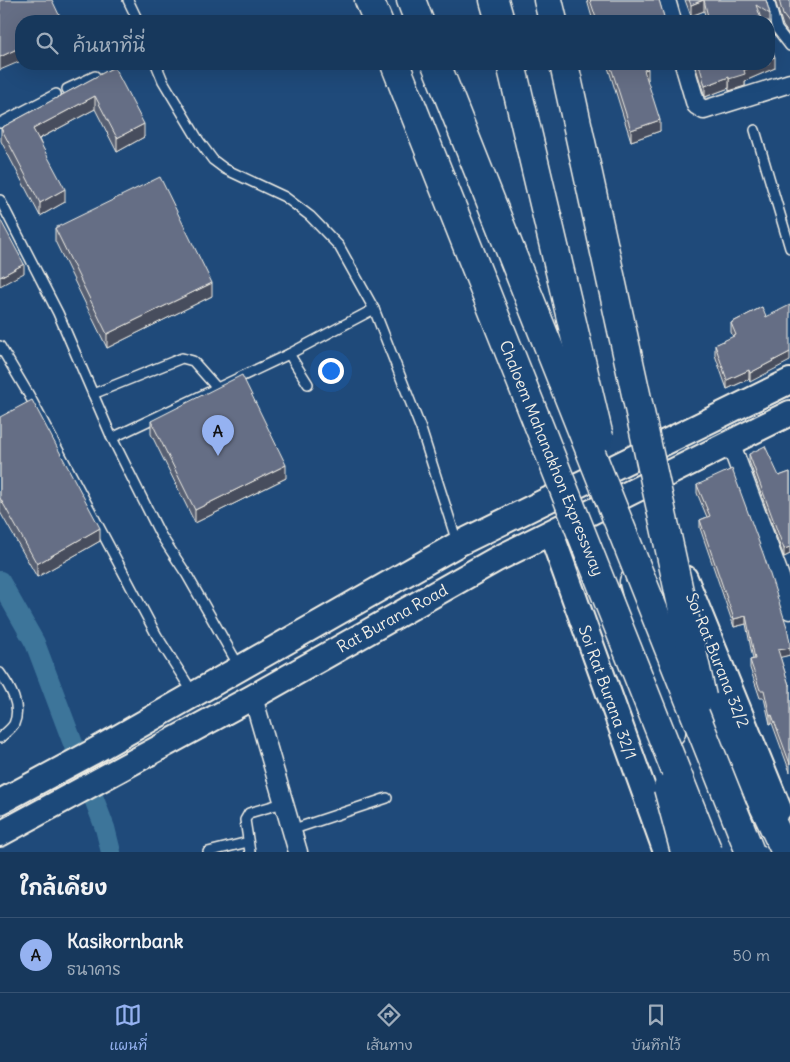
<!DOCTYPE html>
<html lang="th">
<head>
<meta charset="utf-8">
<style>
	:root { --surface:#17385c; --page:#244365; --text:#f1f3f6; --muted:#9eacbb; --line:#365272; --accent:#95b2f1 }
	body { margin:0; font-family:Delius,"Playpen Sans Thai",sans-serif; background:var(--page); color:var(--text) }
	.you { position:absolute; left:330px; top:370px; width:18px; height:18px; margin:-12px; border:4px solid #fff; border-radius:50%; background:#1a73e8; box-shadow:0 0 0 8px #1a73e833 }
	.badge { display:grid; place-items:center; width:32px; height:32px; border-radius:50%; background:var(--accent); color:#111; font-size:16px; font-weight:700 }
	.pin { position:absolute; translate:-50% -41px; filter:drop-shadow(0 1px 2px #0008) }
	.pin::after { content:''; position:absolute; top:26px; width:18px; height:15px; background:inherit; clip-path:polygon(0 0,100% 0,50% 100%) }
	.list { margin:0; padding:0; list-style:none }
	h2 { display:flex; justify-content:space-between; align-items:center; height:65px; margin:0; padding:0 20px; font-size:21px }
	h2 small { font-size:16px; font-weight:400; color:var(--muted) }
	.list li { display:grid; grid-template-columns:32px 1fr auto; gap:15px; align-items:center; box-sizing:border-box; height:75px; padding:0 20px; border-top:1px solid var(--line) }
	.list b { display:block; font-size:19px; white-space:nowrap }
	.list p { margin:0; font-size:16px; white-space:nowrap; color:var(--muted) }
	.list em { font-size:16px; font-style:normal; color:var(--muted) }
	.icon { flex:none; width:28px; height:28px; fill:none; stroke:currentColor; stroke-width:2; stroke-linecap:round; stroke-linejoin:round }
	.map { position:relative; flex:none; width:790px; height:852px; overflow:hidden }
	.search { position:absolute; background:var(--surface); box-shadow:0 5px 20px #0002; left:15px; right:15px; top:15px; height:55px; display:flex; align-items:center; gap:12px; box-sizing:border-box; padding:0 18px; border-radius:20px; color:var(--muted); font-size:19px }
	.sheet { height:140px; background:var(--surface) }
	nav { display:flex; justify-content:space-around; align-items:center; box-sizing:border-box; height:70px; border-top:1px solid var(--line); background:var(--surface); font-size:14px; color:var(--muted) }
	nav a { display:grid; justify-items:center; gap:2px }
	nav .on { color:var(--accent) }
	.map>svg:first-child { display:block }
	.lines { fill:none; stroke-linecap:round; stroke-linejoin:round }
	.canal { stroke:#3e759a; stroke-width:20 }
	.lane-casing { stroke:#f4f1e8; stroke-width:12 }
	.street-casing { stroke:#f4f1e8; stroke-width:21 }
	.secondary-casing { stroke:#f4f1e8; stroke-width:28 }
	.highway-casing { stroke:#f4f1e8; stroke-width:31 }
	.lane { stroke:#1f4a7a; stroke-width:9 }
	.street { stroke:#1f4a7a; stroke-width:18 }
	.secondary { stroke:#1f4a7a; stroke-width:24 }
	.highway { stroke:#1f4a7a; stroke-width:28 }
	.highway-bridge-casing { stroke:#f4f1e8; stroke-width:31; stroke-linecap:butt }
	.highway-bridge { stroke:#1f4a7a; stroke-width:28 }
	.wall { fill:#575f72; stroke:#f4f1e8 }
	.shaded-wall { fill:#474d5d; stroke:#f4f1e8 }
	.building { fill:#656e85; stroke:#f4f1e8 }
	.labels { text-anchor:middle; stroke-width:4; stroke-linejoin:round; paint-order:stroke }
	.street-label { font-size:16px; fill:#f4f1e8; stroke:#1f4a7a }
</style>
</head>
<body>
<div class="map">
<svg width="790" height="852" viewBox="0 0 790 852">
	<rect width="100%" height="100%" fill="#1f4a7a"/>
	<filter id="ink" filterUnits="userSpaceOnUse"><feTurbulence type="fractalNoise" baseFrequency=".02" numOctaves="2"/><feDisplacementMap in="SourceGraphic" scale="10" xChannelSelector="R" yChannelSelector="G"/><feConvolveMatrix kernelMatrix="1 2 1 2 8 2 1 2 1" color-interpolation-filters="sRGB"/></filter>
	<g filter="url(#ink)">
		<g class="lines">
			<path class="canal" d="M0 581 35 643 105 828 111 852"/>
			<defs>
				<g id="lane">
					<path d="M128 0 138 21"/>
					<path d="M769 0 777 29 790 46"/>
					<path d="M156 64 163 81 199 141 213 160 225 169 285 197 310 216 339 246 374 309 421 429 457 542"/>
					<path d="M67 89 95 76"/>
					<path d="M0 123 56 94"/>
					<path d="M755 130 790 248"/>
					<path d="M0 200 58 313 112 438 160 534 187 575 240 668"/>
					<path d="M0 346 29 395 157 636 193 693"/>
					<path d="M289 354 308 384"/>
					<path d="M93 394 182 358 193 361 217 388"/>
					<path d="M112 438 289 354 374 309"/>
					<path d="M0 673C10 687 22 706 14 724 11 729 4 734 0 738"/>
					<path d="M291 830 387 798"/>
					<path d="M208 852 248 842"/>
					<path d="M250 852 245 820 249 813 283 803"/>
				</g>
				<g id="street">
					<path d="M666 0 672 21"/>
					<path d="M684 64 696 105 704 110 790 83"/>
					<path d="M730 442 780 577 790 610"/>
					<path d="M253 697 298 852"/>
				</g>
				<g id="secondary">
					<path d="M551 533 666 852"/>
					<path d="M685 578 779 809"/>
					<path d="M0 802 91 753 458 544 790 381"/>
					<path d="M0 834 253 697 495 560 790 413"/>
				</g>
				<g id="highway">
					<path d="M369 0 378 21"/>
					<path d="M411 0 419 21"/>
					<path d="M494 0 500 21"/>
					<path d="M548 0 553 21"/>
					<path d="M634 582 671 732"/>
					<path d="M701 664 743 762 786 852"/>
				</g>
			</defs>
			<use href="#lane" class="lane-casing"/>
			<use href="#street" class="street-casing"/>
			<use href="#secondary" class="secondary-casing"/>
			<use href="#highway" class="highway-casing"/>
			<use href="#lane" class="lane"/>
			<use href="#street" class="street"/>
			<use href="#secondary" class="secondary"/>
			<use href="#highway" class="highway"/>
			<defs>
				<g id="highway-bridge">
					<path d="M395 64 708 852"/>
					<path d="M436 64 750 852"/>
					<path d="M511 64 599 437"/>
					<path d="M564 64 702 697"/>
					<path d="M668 788 685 852"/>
				</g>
			</defs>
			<use href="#highway-bridge" class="highway-bridge-casing"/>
			<use href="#highway-bridge" class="highway-bridge"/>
		</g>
		<g class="wall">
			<path d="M587 0H659L665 21H593Z"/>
			<path d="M685 0H766L770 14V26L769 25V21H763L761 20 762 21H706L704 11 691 16Z"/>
			<path d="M775 0H790V36L783 26Z"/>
			<path d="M607 64H646L648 80 647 81 660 131 631 141Z"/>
			<path d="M696 64H769L775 68 745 81V86L729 91V88L705 97 696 68Z"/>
			<path d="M114 67 144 137 117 152 95 109 39 139 65 202 40 216 1 141V128Z"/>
			<path d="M55 228 212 296 107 348 55 241Z"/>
			<path d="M762 307 750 382 749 379 727 389 715 355V345L733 337 731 332V323Z"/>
			<path d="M0 417 100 541 37 577 0 512Z"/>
			<path d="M151 421 286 478 195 523 151 434Z"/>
			<path d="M749 454 779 476 790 472V554L784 557 749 461Z"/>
			<path d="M697 485 790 655 780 657 789 685H790V772L772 723 770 724 764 698H760L750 668V660L753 659 746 624 734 627 700 528V520L707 517 697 493Z"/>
		</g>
		<g class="shaded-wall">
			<path d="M704 0V11L691 16V5Z"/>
			<path d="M21 47V61L0 70V57Z"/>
			<path d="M775 57V68L745 81V86L729 91V79L744 70 759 64H769V59Z"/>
			<path d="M648 69V80L644 82V70Z"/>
			<path d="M729 77V88L705 97V86Z"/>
			<path d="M95 96V109L33 142V129Z"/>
			<path d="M660 120V131L631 141V130Z"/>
			<path d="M144 124V137L117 152V138Z"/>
			<path d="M65 189V202L40 216V203Z"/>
			<path d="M24 264V273L0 286V277Z"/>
			<path d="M212 283V296L107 348V334Z"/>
			<path d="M790 352V361L750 382V373Z"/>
			<path d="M749 370V379L727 389V380Z"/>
			<path d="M286 465V478L195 523V510Z"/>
			<path d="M100 528V541L37 577V564Z"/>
			<path d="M790 547V554L784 557V549Z"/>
			<path d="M746 616V624L734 627V619Z"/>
			<path d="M790 648V655L778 658V650Z"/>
			<path d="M772 715V723L770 724V716Z"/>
		</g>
		<g class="building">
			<path d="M0 0H52L62 21H21V47L0 57Z"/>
			<path d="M590 0H659L665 20 659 21H597Z"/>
			<path d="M689 0H703L691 5Z"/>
			<path d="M704 0H766L770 14 756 5 762 21H709Z"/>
			<path d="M779 0H790V24L783 15Z"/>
			<path d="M769 40 775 57 769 59Z"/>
			<path d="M610 64H646L648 69 644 70 660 120 631 130Z"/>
			<path d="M699 64H759L744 70 745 74 729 79V77L705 86Z"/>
			<path d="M114 67 144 124 117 138 95 96 33 129 65 189 40 203 1 128Z"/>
			<path d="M160 177 212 283 107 334 55 228Z"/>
			<path d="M0 219 24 264 0 277Z"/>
			<path d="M790 305V352L750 373 749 370 727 380 715 345 736 335 731 323 762 307 766 317Z"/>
			<path d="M242 375 286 465 195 510 151 421Z"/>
			<path d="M32 400 100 528 37 564 0 498V417Z"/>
			<path d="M765 446 779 476 790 472V547L784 549 749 454Z"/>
			<path d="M732 469 764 556 787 627 790 643V648L778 650 789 685H790V764L772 715 770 716 764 690H760L750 660 755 659 746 616 734 619 700 520 710 516 697 485Z"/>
		</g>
	</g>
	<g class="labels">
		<g class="street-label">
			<text transform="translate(552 458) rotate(68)" y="6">Chaloem Mahanakhon Expressway</text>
			<text transform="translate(392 618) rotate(-29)" y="6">Rat Burana Road</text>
			<text transform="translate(718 660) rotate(68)" y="6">Soi Rat Burana 32/2</text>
			<text transform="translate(608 692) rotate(70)" y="6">Soi Rat Burana 32/1</text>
		</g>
	</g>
</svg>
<div class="you"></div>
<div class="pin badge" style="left:218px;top:456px">A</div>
<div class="search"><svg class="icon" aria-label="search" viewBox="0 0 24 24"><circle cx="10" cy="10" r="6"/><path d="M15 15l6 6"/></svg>ค้นหาที่นี่</div>
</div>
<section class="sheet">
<h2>ใกล้เคียง<small></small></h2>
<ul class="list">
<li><span class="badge">A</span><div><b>Kasikornbank</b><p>ธนาคาร</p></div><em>50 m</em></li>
</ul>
</section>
<nav>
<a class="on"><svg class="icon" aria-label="map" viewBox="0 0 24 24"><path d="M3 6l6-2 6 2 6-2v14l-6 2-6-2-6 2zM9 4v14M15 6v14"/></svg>แผนที่</a>
<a><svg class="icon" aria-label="directions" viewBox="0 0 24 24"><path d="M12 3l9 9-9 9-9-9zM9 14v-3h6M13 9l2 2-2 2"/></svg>เส้นทาง</a>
<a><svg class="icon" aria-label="saved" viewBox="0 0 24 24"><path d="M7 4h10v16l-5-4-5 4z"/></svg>บันทึกไว้</a>
</nav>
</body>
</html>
